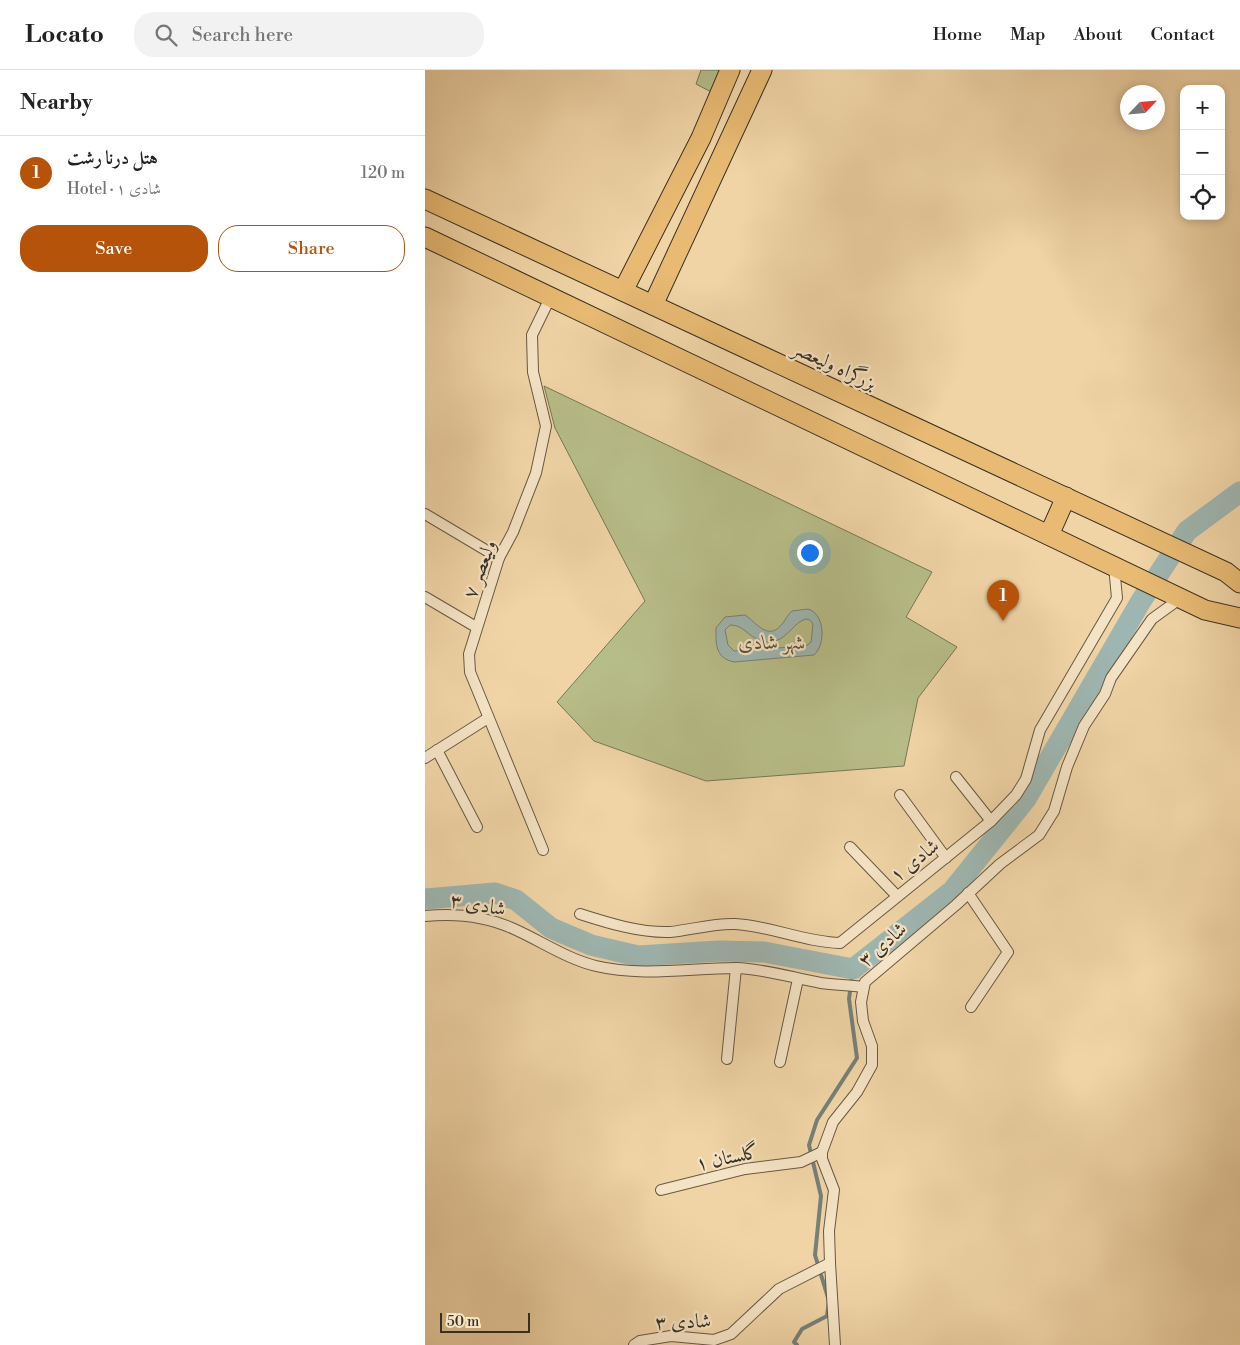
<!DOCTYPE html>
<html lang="en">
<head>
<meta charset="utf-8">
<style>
	:root { --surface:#fff; --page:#f2f2f2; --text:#222; --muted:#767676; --line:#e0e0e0; --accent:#b45309 }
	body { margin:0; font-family:"Libre Bodoni",Amiri,serif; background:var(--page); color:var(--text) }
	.controls { position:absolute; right:15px; top:15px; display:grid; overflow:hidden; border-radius:10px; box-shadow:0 2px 8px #0003 }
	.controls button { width:45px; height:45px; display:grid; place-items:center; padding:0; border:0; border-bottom:1px solid var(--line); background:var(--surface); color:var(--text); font:25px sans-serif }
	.compass { position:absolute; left:695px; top:15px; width:45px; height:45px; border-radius:50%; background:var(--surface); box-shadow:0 2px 8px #0003; rotate:64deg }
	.scale { position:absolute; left:15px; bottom:12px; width:90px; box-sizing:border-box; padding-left:5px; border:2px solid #393024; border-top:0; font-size:14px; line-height:18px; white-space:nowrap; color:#393024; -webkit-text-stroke:4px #f5e3c5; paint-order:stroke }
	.you { position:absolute; left:384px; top:482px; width:18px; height:18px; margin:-12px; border:4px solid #fff; border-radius:50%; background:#1a73e8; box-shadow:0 0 0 8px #1a73e833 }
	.badge { display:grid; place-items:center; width:32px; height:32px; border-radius:50%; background:var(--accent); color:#fff; font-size:16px; font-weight:700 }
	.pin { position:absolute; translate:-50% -41px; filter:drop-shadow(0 1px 2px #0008) }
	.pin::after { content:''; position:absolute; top:26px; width:18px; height:15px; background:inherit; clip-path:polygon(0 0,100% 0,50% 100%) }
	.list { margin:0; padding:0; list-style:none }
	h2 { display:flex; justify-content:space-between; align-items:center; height:65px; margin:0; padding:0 20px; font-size:21px }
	h2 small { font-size:16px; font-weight:400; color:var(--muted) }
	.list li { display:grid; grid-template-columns:32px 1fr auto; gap:15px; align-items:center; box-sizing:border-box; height:75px; padding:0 20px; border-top:1px solid var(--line) }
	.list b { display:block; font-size:19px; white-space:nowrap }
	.list p { margin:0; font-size:16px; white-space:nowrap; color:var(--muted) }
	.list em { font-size:16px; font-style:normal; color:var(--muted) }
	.actions { display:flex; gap:10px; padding:15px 20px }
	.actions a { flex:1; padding:11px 0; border:1px solid var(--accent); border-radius:20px; text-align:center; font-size:18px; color:var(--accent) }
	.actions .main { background:var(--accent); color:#fff }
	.icon { flex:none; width:28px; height:28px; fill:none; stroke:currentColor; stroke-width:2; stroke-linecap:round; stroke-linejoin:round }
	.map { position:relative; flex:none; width:815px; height:1275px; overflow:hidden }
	header { display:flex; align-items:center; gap:30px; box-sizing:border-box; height:70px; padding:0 25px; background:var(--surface); border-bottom:1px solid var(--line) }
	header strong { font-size:24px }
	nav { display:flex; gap:28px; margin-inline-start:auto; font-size:18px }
	.search { width:350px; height:45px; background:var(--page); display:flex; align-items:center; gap:12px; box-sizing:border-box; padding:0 18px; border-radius:20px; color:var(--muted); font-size:19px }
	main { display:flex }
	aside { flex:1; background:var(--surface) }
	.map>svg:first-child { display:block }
	.green { fill:#b7bd88; stroke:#787656 }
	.water { fill:#9eb6b1; stroke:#768079; fill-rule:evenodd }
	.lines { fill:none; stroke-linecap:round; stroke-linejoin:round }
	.stream { stroke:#768079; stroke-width:4 }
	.river { stroke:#9eb6b1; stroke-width:21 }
	.street-casing { stroke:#675944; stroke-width:12 }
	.highway-casing { stroke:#393024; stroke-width:21 }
	.street { stroke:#f5e3c5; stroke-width:10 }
	.highway { stroke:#e8ba73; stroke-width:19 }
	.labels { text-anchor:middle; stroke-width:4.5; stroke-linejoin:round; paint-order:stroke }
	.street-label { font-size:20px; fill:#393024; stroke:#f5e3c5 }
	.park-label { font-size:20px; font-style:italic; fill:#524c38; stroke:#f5e3c5 }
</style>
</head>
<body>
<header>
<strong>Locato</strong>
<div class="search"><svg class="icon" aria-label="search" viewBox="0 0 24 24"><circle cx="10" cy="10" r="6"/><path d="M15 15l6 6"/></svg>Search here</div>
<nav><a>Home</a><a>Map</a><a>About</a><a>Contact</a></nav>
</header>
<main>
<aside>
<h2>Nearby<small></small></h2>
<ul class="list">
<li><span class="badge">1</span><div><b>هتل درنا رشت</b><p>Hotel · شادی ۱</p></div><em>120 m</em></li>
</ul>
<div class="actions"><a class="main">Save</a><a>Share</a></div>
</aside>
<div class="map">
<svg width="815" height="1275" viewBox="0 0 815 1275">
	<rect width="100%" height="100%" fill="#f0d4a6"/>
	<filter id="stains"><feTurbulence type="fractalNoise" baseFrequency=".004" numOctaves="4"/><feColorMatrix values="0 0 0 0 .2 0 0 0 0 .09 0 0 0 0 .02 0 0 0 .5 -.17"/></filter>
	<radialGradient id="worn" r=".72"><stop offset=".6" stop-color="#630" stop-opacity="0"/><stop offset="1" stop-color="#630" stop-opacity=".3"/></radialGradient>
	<g class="green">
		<path d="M276 0H296L290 24 271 14Z"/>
		<path d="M119 316 507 502 481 547 532 577 493 628 479 696 281 711 169 671 132 632 220 531 130 358Z"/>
	</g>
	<path class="water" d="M383 539C400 544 401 574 389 585L309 592C290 588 291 574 291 558L300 547 320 545C331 552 343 572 357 554 361 550 362 545 367 541ZM381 549 385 550 388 554 386 572 381 576 309 581 303 575 300 560 305 555C323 555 326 576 350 571 364 567 368 553 381 549Z"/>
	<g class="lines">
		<path class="stream" d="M372 1275 369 1272 377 1259 402 1246 404 1231 390 1185 396 1126 384 1075 392 1050 432 988 424 929 428 899"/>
		<path class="river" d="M0 829 70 823 91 830 126 858 166 875 213 886 294 881 339 882 428 899 527 821 601 729 716 531 762 461 815 422"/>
		<defs>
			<g id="street">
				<path d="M0 444 74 488"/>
				<path d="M0 527 51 557"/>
				<path d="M12 680 52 757"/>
				<path d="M0 688 63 648"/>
				<path d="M531 707 566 751"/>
				<path d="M475 725 521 788"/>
				<path d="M425 777 472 826"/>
				<path d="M118 780 45 602 44 584 74 488 88 462 111 403 121 356 108 302 107 265 126 226"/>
				<path d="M543 823 583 882 546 937"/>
				<path d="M155 844C183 853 215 863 245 862 266 860 289 853 310 854 346 856 379 872 415 873L566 751 591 725 601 709 615 660 692 528 689 496"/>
				<path d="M0 846C30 843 61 846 89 859 116 871 142 889 171 896 217 907 265 898 311 898 340 899 368 908 396 913 410 915 424 915 438 917"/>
				<path d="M302 989 311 898"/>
				<path d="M355 992 373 909"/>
				<path d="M236 1120 320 1099 376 1092 397 1082"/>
				<path d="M405 1193 410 1275"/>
				<path d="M209 1275 215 1271 246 1266 289 1270 306 1264 354 1219 405 1193 404 1161 409 1120 397 1089V1082L408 1052 432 1022 447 995V976L438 951 436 932 440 912 531 835 575 794 614 765 629 741 642 697 659 656 680 624 686 608 727 549 756 528"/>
			</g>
			<g id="highway">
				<path d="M0 129 801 502 815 513"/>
				<path d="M0 167 780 540 815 548"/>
				<path d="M198 221 276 68 305 0"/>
				<path d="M228 235 337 0"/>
				<path d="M624 465 641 427"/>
			</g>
		</defs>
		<use href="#street" class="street-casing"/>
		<use href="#highway" class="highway-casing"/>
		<use href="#street" class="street"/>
		<use href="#highway" class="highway"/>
	</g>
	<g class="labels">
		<g class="street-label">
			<text transform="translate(410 295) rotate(25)" y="7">بزرگراه ولیعصر</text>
			<text transform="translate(54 499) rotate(-69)" y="7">ولیعصر ۷</text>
			<text transform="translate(489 790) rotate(-38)" y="7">شادی ۱</text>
			<text transform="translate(53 834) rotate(10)" y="7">شادی ۳</text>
			<text transform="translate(457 874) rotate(-41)" y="7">شادی ۳</text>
			<text transform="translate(302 1087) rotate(-12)" y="7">گلستان ۱</text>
			<text transform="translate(258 1251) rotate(-2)" y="7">شادی ۳</text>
		</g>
		<g class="park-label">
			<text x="347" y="579">شهر شادی</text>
		</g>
	</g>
	<rect width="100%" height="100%" filter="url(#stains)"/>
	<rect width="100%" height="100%" fill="url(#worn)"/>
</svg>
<div class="controls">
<button>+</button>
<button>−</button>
<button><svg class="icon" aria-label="locate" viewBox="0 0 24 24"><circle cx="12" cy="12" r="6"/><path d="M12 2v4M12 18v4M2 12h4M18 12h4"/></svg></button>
</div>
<svg class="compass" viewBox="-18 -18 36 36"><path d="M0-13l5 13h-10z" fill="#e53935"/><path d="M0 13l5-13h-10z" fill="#767676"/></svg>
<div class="scale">50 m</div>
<div class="you"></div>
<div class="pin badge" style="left:578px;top:551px">1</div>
</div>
</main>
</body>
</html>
